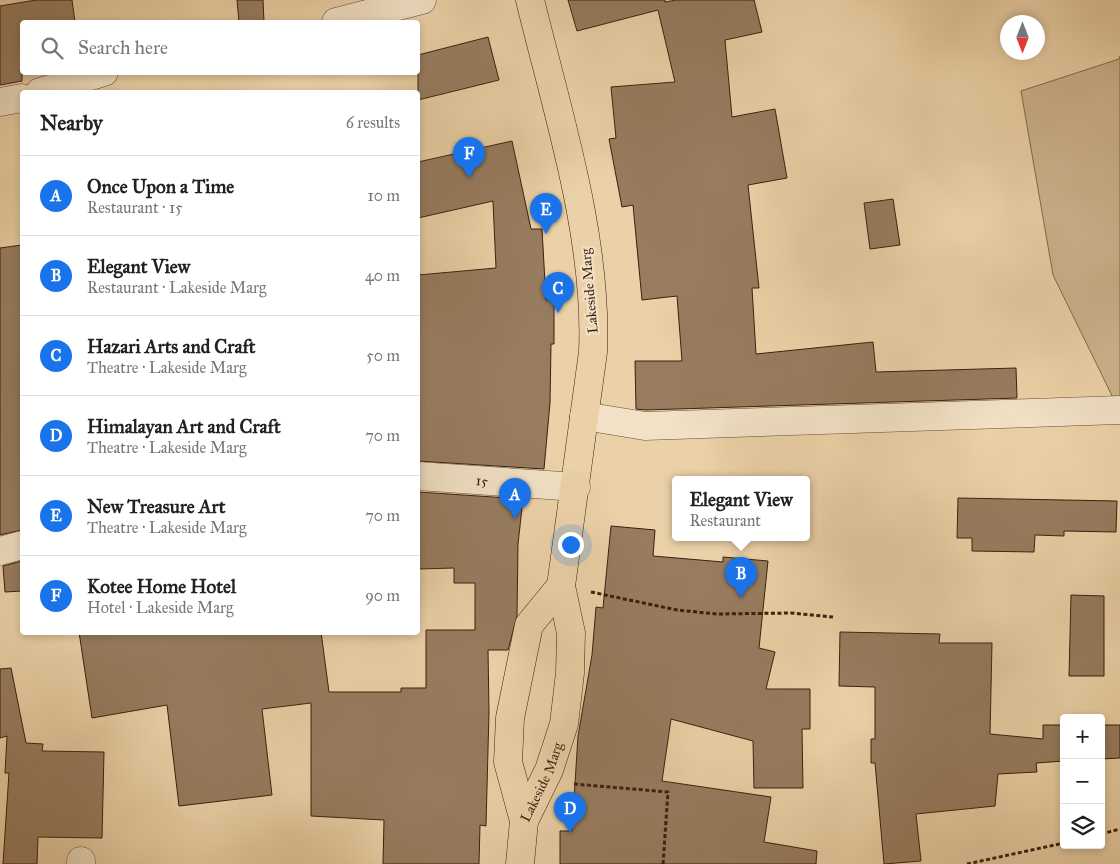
<!DOCTYPE html>
<html lang="en">
<head>
<meta charset="utf-8">
<style>
	:root { --surface:#fff; --page:#f6f6f6; --text:#222; --muted:#767676; --line:#e0e0e0; --accent:#1a73e8 }
	body { margin:0; font-family:"IM FELL Great Primer",serif; background:var(--page); color:var(--text) }
	.controls { position:absolute; right:15px; bottom:15px; display:grid; overflow:hidden; border-radius:5px; box-shadow:0 2px 8px #0003 }
	.controls button { width:45px; height:45px; display:grid; place-items:center; padding:0; border:0; border-bottom:1px solid var(--line); background:var(--surface); color:var(--text); font:25px sans-serif }
	.compass { position:absolute; left:1000px; top:15px; width:45px; height:45px; border-radius:50%; background:var(--surface); box-shadow:0 2px 8px #0003; rotate:180deg }
	.you { position:absolute; left:570px; top:544px; width:18px; height:18px; margin:-12px; border:4px solid #fff; border-radius:50%; background:#1a73e8; box-shadow:0 0 0 8px #1a73e833 }
	.badge { display:grid; place-items:center; width:32px; height:32px; border-radius:50%; background:var(--accent); color:#fff; font-size:16px; font-weight:700 }
	.pin { position:absolute; translate:-50% -41px; filter:drop-shadow(0 1px 2px #0008) }
	.pin::after { content:''; position:absolute; top:26px; width:18px; height:15px; background:inherit; clip-path:polygon(0 0,100% 0,50% 100%) }
	.popup { position:absolute; left:672px; top:476px; width:138px; height:65px; box-sizing:border-box; display:grid; place-content:center; border-radius:5px; background:var(--surface); filter:drop-shadow(0 1px 4px #0005); font-size:16px; white-space:nowrap; color:var(--muted) }
	.popup b { font-size:19px; color:var(--text) }
	.popup::after { content:''; position:absolute; left:50%; top:100%; margin-left:-10px; border:10px solid transparent; border-top-color:var(--surface) }
	.list { margin:0; padding:0; list-style:none }
	h2 { display:flex; justify-content:space-between; align-items:center; height:65px; margin:0; padding:0 20px; font-size:21px }
	h2 small { font-size:16px; font-weight:400; color:var(--muted) }
	.list li { display:grid; grid-template-columns:32px 1fr auto; gap:15px; align-items:center; box-sizing:border-box; height:80px; padding:0 20px; border-top:1px solid var(--line) }
	.list b { display:block; font-size:19px; white-space:nowrap }
	.list p { margin:0; font-size:16px; white-space:nowrap; color:var(--muted) }
	.list em { font-size:16px; font-style:normal; color:var(--muted) }
	.icon { flex:none; width:28px; height:28px; fill:none; stroke:currentColor; stroke-width:2; stroke-linecap:round; stroke-linejoin:round }
	.map { position:relative; flex:none; width:1120px; height:864px; overflow:hidden }
	.search { position:absolute; background:var(--surface); box-shadow:0 2px 8px #0003; left:20px; top:20px; width:400px; height:55px; display:flex; align-items:center; gap:12px; box-sizing:border-box; padding:0 18px; border-radius:5px; color:var(--muted); font-size:19px }
	.panel { position:absolute; background:var(--surface); box-shadow:0 2px 8px #0003; left:20px; top:90px; width:400px; height:545px; border-radius:5px }
	.map>svg:first-child { display:block }
	.green { fill:#cdb38d; stroke:#84694e }
	.building { fill:#977c5f; stroke:#3c1f10 }
	.lines { fill:none; stroke-linecap:round; stroke-linejoin:round }
	.minor-casing { stroke:#684c36; stroke-width:29 }
	.primary-casing { stroke:#3c1f10; stroke-width:29 }
	.path { stroke:#3c1f10; stroke-width:3; stroke-dasharray:4 2.5; stroke-linecap:butt }
	.minor { stroke:#f2e1c6; stroke-width:28 }
	.primary { stroke:#ebd1a7; stroke-width:28 }
	.labels { text-anchor:middle; stroke-width:4.5; stroke-linejoin:round; paint-order:stroke }
	.street-label { font-size:14px; fill:#3c1f10; stroke:#f2e1c6 }
</style>
</head>
<body>
<div class="map">
<svg width="1120" height="864" viewBox="0 0 1120 864">
	<rect width="100%" height="100%" fill="#ebd1a7"/>
	<filter id="stains"><feTurbulence type="fractalNoise" baseFrequency=".004" numOctaves="4"/><feColorMatrix values="0 0 0 0 .2 0 0 0 0 .09 0 0 0 0 .02 0 0 0 .5 -.17"/></filter>
	<radialGradient id="worn" r=".72"><stop offset=".6" stop-color="#630" stop-opacity="0"/><stop offset="1" stop-color="#630" stop-opacity=".3"/></radialGradient>
	<path class="green" d="M1120 56V412L1053 275 1021 91 1119 59Z"/>
	<g class="building">
		<path d="M36 0H72L75 22H22V81L0 85V6Z"/>
		<path d="M237 0H263L264 22H239Z"/>
		<path d="M568 0H665V2L676 0H754L762 32 725 40 732 117 775 109 787 178 748 185 759 288H752L756 354 873 342 876 372 1016 368 1017 398 646 410 636 409 635 361H682L677 296 642 300 633 205 622 207 609 139 616 138 611 87 675 82 658 10 577 31Z"/>
		<path d="M488 37 499 80 418 100V55Z"/>
		<path d="M512 141 531 229H542L546 300H554V344H551L550 403 544 469 418 461V275L496 268 493 201 418 218V162Z"/>
		<path d="M893 199 900 245 870 249 864 203Z"/>
		<path d="M22 245V530L0 535V248Z"/>
		<path d="M418 492 523 499 518 544 517 616 508 650H488L489 712 486 826 480 825 479 864H383L384 820 311 816V703L262 709 272 795 179 806 167 705 92 718 79 632H321L329 692H401V688H426V630H475V583H454V568L418 569Z"/>
		<path d="M958 498 1117 501 1116 532 1064 531V536L1035 535 1034 552 972 551V538H957Z"/>
		<path d="M611 526 655 530 653 556 723 562V557L768 561 759 648 775 652 766 689H810V729H802L803 788H754L753 741 671 719 662 781 771 797 764 842 817 851 816 864H560V831H572L578 736 592 655 596 607 603 608Z"/>
		<path d="M22 561V591L5 592 3 566Z"/>
		<path d="M1071 595 1104 596V676H1069Z"/>
		<path d="M840 632 940 634 939 643H992L990 734 1043 739V725H1064V761L1036 763 1037 772 998 774 995 806 916 814 921 861 884 864 875 763H871V739H875V687L839 686Z"/>
		<path d="M11 668 26 743 43 744 42 751 104 752 102 838 38 837 37 864H3L9 773H5L7 736 0 738V669Z"/>
		<path d="M1101 725H1120V758L1101 759Z"/>
	</g>
	<g class="lines">
		<defs>
			<g id="minor">
				<path d="M336 22 422 0"/>
				<path d="M40 92 104 72"/>
				<path d="M0 102 22 98"/>
				<path d="M584 416 645 426 1120 410"/>
				<path id="s1" d="M418 476 576 487"/>
				<path d="M0 551 22 545"/>
				<path d="M81 861V864"/>
			</g>
			<g id="primary">
				<path d="M524 821 508 762 510 718 529 625 561 586"/>
				<path id="s2" d="M520 864 524 821 549 770 564 724 570 673 571 633 561 586 593 352C598 237 557 111 530 0"/>
			</g>
		</defs>
		<use href="#minor" class="minor-casing"/>
		<use href="#primary" class="primary-casing"/>
		<g class="path">
			<path d="M591 592 677 610 717 614 791 613 833 617"/>
			<path d="M574 784 668 792 663 864"/>
			<path d="M1101 834 1120 829"/>
			<path d="M967 864 1064 843"/>
		</g>
		<use href="#minor" class="minor"/>
		<use href="#primary" class="primary"/>
	</g>
	<g class="labels">
		<g class="street-label">
			<text transform="translate(589 291) rotate(-95)" y="5">Lakeside Marg</text>
			<text dy="5" stroke="none"><textPath href="#s1" startOffset="64">15</textPath></text>
			<text dy="5" stroke="none"><textPath href="#s2" startOffset="86">Lakeside Marg</textPath></text>
		</g>
	</g>
	<rect width="100%" height="100%" filter="url(#stains)"/>
	<rect width="100%" height="100%" fill="url(#worn)"/>
</svg>
<div class="controls">
<button>+</button>
<button>−</button>
<button><svg class="icon" aria-label="layers" viewBox="0 0 24 24"><path d="M12 4l9 5-9 5-9-5zM3 14l9 5 9-5"/></svg></button>
</div>
<svg class="compass" viewBox="-18 -18 36 36"><path d="M0-13l5 13h-10z" fill="#e53935"/><path d="M0 13l5-13h-10z" fill="#767676"/></svg>
<div class="you"></div>
<div class="pin badge" style="left:515px;top:519px">A</div>
<div class="pin badge" style="left:741px;top:598px">B</div>
<div class="popup"><b>Elegant View</b>Restaurant</div>
<div class="pin badge" style="left:558px;top:313px">C</div>
<div class="pin badge" style="left:570px;top:833px">D</div>
<div class="pin badge" style="left:546px;top:234px">E</div>
<div class="pin badge" style="left:469px;top:178px">F</div>
<div class="search"><svg class="icon" aria-label="search" viewBox="0 0 24 24"><circle cx="10" cy="10" r="6"/><path d="M15 15l6 6"/></svg>Search here</div>
<section class="panel">
<h2>Nearby<small>6 results</small></h2>
<ul class="list">
<li><span class="badge">A</span><div><b>Once Upon a Time</b><p>Restaurant · 15</p></div><em>10 m</em></li>
<li><span class="badge">B</span><div><b>Elegant View</b><p>Restaurant · Lakeside Marg</p></div><em>40 m</em></li>
<li><span class="badge">C</span><div><b>Hazari Arts and Craft</b><p>Theatre · Lakeside Marg</p></div><em>50 m</em></li>
<li><span class="badge">D</span><div><b>Himalayan Art and Craft</b><p>Theatre · Lakeside Marg</p></div><em>70 m</em></li>
<li><span class="badge">E</span><div><b>New Treasure Art</b><p>Theatre · Lakeside Marg</p></div><em>70 m</em></li>
<li><span class="badge">F</span><div><b>Kotee Home Hotel</b><p>Hotel · Lakeside Marg</p></div><em>90 m</em></li>
</ul>
</section>
</div>
</body>
</html>
